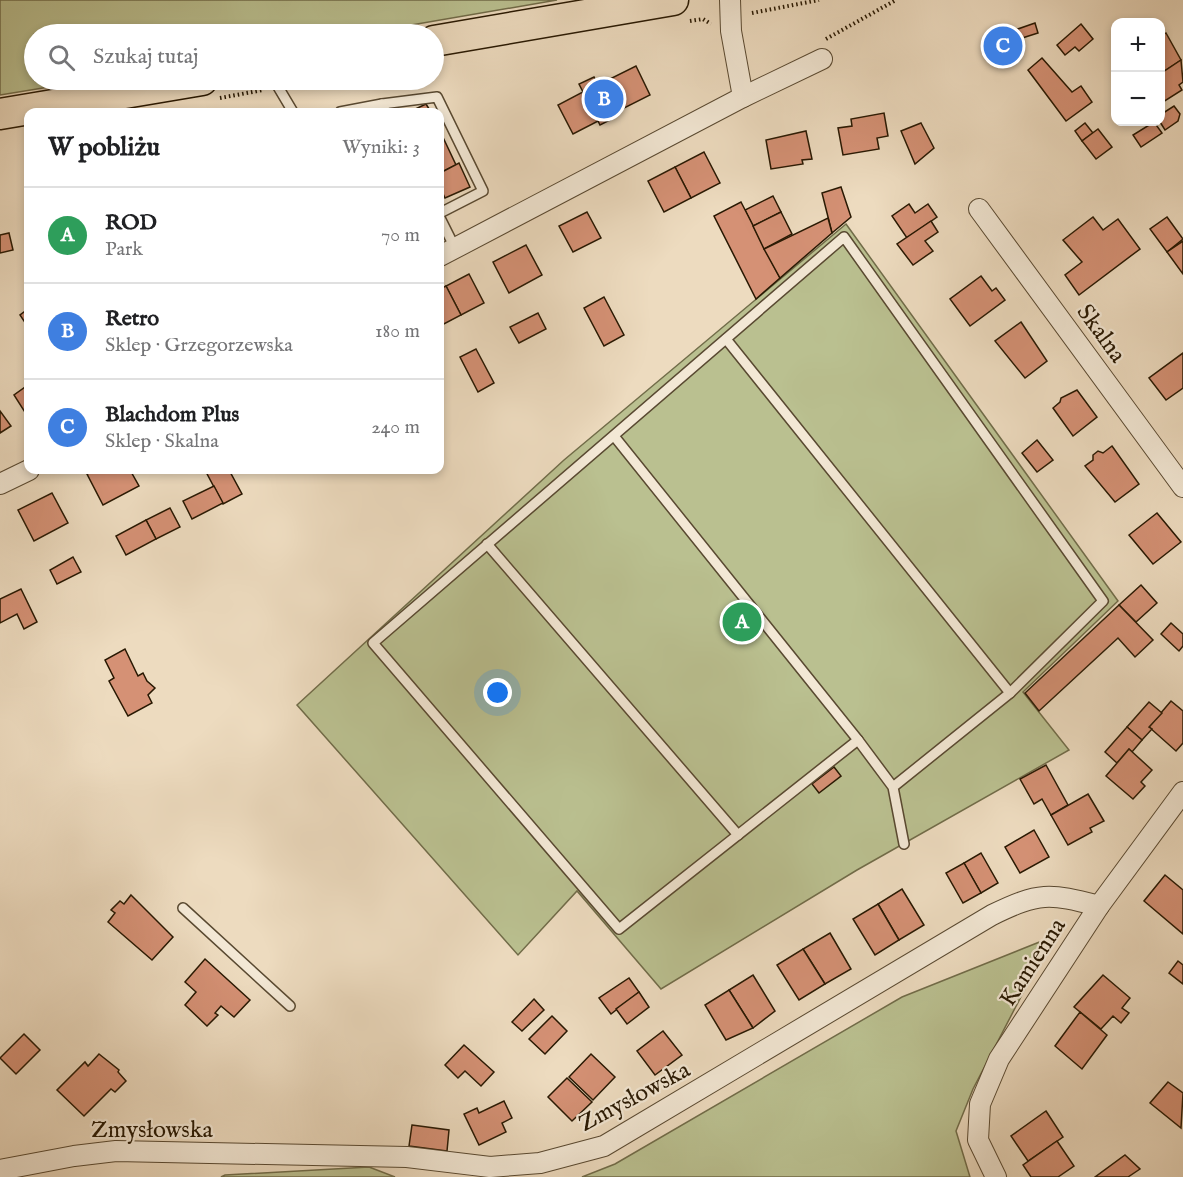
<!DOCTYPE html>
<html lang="pl">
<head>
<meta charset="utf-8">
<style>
	:root { --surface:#fff; --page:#f6f6f6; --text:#202124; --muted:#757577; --line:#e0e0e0; --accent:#2563eb }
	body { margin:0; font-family:"IM FELL English",serif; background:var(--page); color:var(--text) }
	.controls { position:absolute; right:18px; top:18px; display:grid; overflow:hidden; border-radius:12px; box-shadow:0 3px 9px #0003 }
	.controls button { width:54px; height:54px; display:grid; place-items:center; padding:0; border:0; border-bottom:2px solid var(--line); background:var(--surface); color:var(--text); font:30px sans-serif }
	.you { position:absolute; left:498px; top:693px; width:21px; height:21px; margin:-15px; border:4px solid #fff; border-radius:50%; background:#1a73e8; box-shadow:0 0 0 9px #1a73e833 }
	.badge { display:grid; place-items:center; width:39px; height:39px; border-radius:50%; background:var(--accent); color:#fff; font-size:20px; font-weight:700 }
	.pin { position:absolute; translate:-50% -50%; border:3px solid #fff; box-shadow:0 2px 6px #0006 }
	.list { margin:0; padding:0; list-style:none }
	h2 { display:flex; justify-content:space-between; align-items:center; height:78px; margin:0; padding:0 24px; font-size:26px }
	h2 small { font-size:20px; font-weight:400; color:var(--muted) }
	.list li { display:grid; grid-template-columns:39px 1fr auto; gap:18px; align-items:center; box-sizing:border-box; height:96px; padding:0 24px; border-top:2px solid var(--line) }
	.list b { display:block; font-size:22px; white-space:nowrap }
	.list p { margin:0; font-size:20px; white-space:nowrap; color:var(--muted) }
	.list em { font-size:20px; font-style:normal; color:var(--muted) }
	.icon { flex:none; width:33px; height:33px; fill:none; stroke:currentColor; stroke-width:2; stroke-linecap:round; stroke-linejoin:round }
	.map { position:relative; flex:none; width:1183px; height:1177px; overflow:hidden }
	.search { position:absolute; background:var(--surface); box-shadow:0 3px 9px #0003; left:24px; top:24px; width:420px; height:66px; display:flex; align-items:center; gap:15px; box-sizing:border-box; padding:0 21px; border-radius:33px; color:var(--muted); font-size:22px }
	.panel { position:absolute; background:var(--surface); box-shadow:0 3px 9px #0003; left:24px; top:108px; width:420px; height:366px; border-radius:12px }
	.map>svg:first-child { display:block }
	.green { fill:#bac090; stroke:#716c49; stroke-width:1.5 }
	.building { fill:#d59175; stroke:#281802; stroke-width:1.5 }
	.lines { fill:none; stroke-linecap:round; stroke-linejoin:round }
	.lane-casing { stroke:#594931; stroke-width:12 }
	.street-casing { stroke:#594931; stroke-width:22 }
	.primary-casing { stroke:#281802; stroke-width:33 }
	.path { stroke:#281802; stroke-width:4; stroke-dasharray:1.5 3; stroke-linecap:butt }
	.lane { stroke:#f3e8d5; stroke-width:9 }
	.street { stroke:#f3e8d5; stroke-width:20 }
	.primary { stroke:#eddbbf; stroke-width:30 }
	.labels { text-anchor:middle; stroke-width:4.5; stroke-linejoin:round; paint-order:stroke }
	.street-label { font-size:24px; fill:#281802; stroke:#f3e8d5 }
</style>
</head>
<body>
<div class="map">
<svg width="1183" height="1177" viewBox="0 0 1183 1177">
	<rect width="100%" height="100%" fill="#eddbbf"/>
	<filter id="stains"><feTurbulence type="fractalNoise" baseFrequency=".00333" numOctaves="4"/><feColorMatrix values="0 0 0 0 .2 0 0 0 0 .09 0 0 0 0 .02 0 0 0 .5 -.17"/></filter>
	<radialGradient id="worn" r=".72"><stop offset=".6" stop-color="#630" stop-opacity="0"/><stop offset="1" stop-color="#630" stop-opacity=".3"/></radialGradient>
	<g class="green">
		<path d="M0 0H557L359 34H34V80H92L0 95Z"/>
		<path d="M846 224 1118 601 1023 692 1069 750 857 870 661 989 577 891 518 955 297 705 564 460Z"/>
		<path d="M1052 937 973 1089 956 1131 970 1177H582L615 1164 902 997Z"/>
		<path d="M369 1167 395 1177H221L225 1175Z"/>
	</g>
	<g class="building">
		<path d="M1035 23 1038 33 1019 39 1015 30Z"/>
		<path d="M1081 24 1093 39 1079 51 1075 47 1065 55 1057 45Z"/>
		<path d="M1014 31 1021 51 992 61 985 42Z"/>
		<path d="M1166 33 1181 60 1160 74V37Z"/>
		<path d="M1042 58 1072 92 1081 86 1092 102 1066 121 1028 70Z"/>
		<path d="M1181 60 1183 82 1179 85 1182 90 1160 104V74Z"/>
		<path d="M636 66 650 95 614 113 616 117 600 125 598 121 573 134 558 105 583 92 579 84 594 77 598 85Z"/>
		<path d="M426 104 431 112H409Z"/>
		<path d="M1174 106 1180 114 1178 121 1165 130 1160 122V115Z"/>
		<path d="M884 113 888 136 877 138 879 149 843 155 838 128 852 126 851 119Z"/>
		<path d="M1154 122 1162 133 1141 147 1133 135Z"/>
		<path d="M921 123 934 148 915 164 901 131Z"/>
		<path d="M1085 123 1093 133 1082 141 1075 131Z"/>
		<path d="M1098 129 1112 147 1096 159 1082 141Z"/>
		<path d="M440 131 456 165 440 173Z"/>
		<path d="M806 131 812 159 802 160 803 164 771 169 766 140Z"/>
		<path d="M704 152 720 183 691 198 675 167Z"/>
		<path d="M459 163 470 187 445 198 440 187V173Z"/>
		<path d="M675 167 691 198 664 212 648 181Z"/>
		<path d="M841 187 851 217 832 233 822 193Z"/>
		<path d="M773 196 781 212 753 226 745 210Z"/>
		<path d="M741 202 780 278 756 299 714 216Z"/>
		<path d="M909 204 915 213 928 204 937 217 907 238 892 216Z"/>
		<path d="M587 212 601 238 573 252 559 226Z"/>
		<path d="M781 212 792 234 764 249 753 226Z"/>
		<path d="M1093 217 1103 230 1118 219 1140 249 1079 295 1065 275 1082 262 1063 240Z"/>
		<path d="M1167 217 1183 239 1167 252 1150 229Z"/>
		<path d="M828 218 832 233 780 278 764 249Z"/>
		<path d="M931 221 938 232 925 241 933 251 913 265 897 244Z"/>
		<path d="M9 233 13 250 0 253V235Z"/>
		<path d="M1183 241V274L1167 252Z"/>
		<path d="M526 245 542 275 509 293 493 262Z"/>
		<path d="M469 274 484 303 461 315 446 286Z"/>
		<path d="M981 276 992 291 996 288 1005 300 970 326 950 299Z"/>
		<path d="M446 286 461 315 440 326V289Z"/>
		<path d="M604 297 624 335 604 346 584 308Z"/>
		<path d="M28 309V327L20 315Z"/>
		<path d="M538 313 546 329 519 343 510 327Z"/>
		<path d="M1021 322 1047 361 1025 378 995 341Z"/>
		<path d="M476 349 494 383 478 392 460 357Z"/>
		<path d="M1183 353V388L1166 400 1149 378Z"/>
		<path d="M28 385V417L14 395Z"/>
		<path d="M1077 390 1097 417 1073 436 1053 408 1060 402 1061 398Z"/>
		<path d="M0 411 11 426 0 433Z"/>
		<path d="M1037 440 1053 460 1037 472 1022 453Z"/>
		<path d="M1112 446 1139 484 1115 502 1085 466 1093 460V455L1098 451 1103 453Z"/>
		<path d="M96 470H130L139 486 103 505 87 474Z"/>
		<path d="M205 470H229L242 494 223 504Z"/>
		<path d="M214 486 223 503 192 519 183 501Z"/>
		<path d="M52 493 68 523 34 541 18 510Z"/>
		<path d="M170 508 180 527 156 539 146 520Z"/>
		<path d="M1157 513 1181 542 1153 564 1129 535Z"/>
		<path d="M146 520 156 539 126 555 116 536Z"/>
		<path d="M73 557 81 572 57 584 50 570Z"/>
		<path d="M1141 585 1157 603 1136 622 1119 605Z"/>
		<path d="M21 589 37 622 24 629 17 614 0 623V599Z"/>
		<path d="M1119 605 1153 640 1135 657 1118 638 1039 711 1025 693Z"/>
		<path d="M1171 623 1183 634V646L1179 651 1161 634Z"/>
		<path d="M125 649 138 676 143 673 147 681 155 688 148 695 152 703 128 716 109 681 114 678 105 660Z"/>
		<path d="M1171 701 1183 711V743L1176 751 1149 727Z"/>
		<path d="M1149 702 1162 713 1149 727 1152 729 1142 740 1127 727Z"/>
		<path d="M1127 727 1142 740 1132 752 1129 749 1117 763 1105 752Z"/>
		<path d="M1129 749 1152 770 1141 782 1145 786 1133 799 1106 776Z"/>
		<path d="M1046 765 1068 805 1051 815 1042 799 1034 804 1020 779Z"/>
		<path d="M834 767 841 776 819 793 812 784Z"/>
		<path d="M1088 794 1104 821 1090 828 1092 832 1068 845 1051 815Z"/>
		<path d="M1034 830 1049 857 1020 873 1005 847Z"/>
		<path d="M981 853 998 883 981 893 964 863Z"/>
		<path d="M964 863 981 893 963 903 946 873Z"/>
		<path d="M1165 875 1183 890V934L1144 901Z"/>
		<path d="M902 889 924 925 899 940 878 904Z"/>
		<path d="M131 895 173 937 152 960 108 922 115 913 111 910 120 901 124 904Z"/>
		<path d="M878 904 899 940 875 955 853 919Z"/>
		<path d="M830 933 851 969 825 984 803 949Z"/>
		<path d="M803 949 825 984 799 1000 777 965Z"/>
		<path d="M205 959 250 1000 234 1017 221 1006 215 1013 218 1015 207 1026 185 1005 196 992 185 982Z"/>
		<path d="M1178 961 1183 965V984L1169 973Z"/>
		<path d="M753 975 775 1011 753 1028 729 990Z"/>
		<path d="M1103 975 1130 998 1122 1008 1129 1013 1121 1023 1113 1016 1101 1029 1074 1007Z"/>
		<path d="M629 978 639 992 611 1014 599 998Z"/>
		<path d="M729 990 753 1028 726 1040 705 1005Z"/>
		<path d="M639 992 649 1007 627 1024 616 1009Z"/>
		<path d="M534 999 544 1010 522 1031 512 1022Z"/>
		<path d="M1080 1012 1107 1035 1082 1069 1055 1046Z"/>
		<path d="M552 1016 567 1031 545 1054 529 1039Z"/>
		<path d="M663 1031 682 1055 655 1075 637 1051Z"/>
		<path d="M24 1034 40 1050 16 1074 0 1058Z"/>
		<path d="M464 1045 494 1072 481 1086 465 1071 458 1078 445 1065Z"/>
		<path d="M99 1054 119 1070 118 1072 126 1081 115 1092 111 1089 84 1116 57 1090 85 1062 88 1066Z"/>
		<path d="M591 1054 615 1077 593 1100 569 1077Z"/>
		<path d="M567 1078 592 1102 572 1121 548 1097Z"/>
		<path d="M1168 1082 1183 1093 1181 1128 1150 1103Z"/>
		<path d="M504 1101 512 1118 502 1123 506 1132 479 1145 464 1114 477 1108 479 1113Z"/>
		<path d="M1046 1111 1063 1137 1028 1161 1011 1136Z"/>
		<path d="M412 1125 449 1130 447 1151 409 1146Z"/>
		<path d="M1057 1141 1074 1166 1058 1177H1031L1023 1165Z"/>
		<path d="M1125 1155 1140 1169 1128 1177H1095Z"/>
	</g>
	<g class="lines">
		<defs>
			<g id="lane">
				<path d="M274 80 293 112"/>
				<path d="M382 104 437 97 483 191 440 213"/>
				<path d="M340 112 382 104 386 112"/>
				<path d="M440 218 455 248"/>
				<path d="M726 339 1010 693"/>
				<path d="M614 436 858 740"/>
				<path d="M487 544 738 835"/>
				<path d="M893 787 1010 693 1103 601 844 237 373 643 619 929 858 740 893 787 904 844"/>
				<path d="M183 908 290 1006"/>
			</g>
			<g id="street">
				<path d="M743 97 822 59"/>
				<path d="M979 209 1183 487"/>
				<path d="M440 256 743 97 731 31 730 0"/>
				<path d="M0 484 29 470"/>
				<path d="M0 1170 74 1156 116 1151 407 1157 490 1167 540 1163 604 1146 992 915C1039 892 1049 893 1099 906"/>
				<path d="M996 1177 978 1140 980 1104 999 1059 1099 906 1183 792"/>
			</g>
			<g id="primary">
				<path d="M434 41 673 0"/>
				<path d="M0 114 202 80"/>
			</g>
		</defs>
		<use href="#lane" class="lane-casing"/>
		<use href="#street" class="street-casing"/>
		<use href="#primary" class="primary-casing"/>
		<g class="path">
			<path d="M752 13 819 0"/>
			<path d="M690 21 703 19 711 24"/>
			<path d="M826 39 896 0"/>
			<path d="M294 85 326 80"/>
			<path d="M220 98 263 90"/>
		</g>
		<use href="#lane" class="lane"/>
		<use href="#street" class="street"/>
		<use href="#primary" class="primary"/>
	</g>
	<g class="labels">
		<g class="street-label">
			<text transform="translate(1102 333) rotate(54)" y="8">Skalna</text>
			<text transform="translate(1032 962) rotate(-57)" y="8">Kamienna</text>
			<text transform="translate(634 1096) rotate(-28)" y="8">Zmysłowska</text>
			<text x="152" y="1137">Zmysłowska</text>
		</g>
	</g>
	<rect width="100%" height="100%" filter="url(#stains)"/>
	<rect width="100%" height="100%" fill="url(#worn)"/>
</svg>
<div class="controls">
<button>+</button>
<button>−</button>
</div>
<div class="you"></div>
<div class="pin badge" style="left:742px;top:622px;background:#2e9e5b">A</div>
<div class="pin badge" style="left:604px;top:99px;background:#3f7fe0">B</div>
<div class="pin badge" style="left:1003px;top:46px;background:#3f7fe0">C</div>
<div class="search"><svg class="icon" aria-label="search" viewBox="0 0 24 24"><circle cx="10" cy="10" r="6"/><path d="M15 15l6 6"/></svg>Szukaj tutaj</div>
<section class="panel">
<h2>W pobliżu<small>Wyniki: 3</small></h2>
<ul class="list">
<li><span class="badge" style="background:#2e9e5b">A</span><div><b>ROD</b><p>Park</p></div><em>70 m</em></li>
<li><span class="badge" style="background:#3f7fe0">B</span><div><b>Retro</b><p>Sklep · Grzegorzewska</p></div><em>180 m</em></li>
<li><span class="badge" style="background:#3f7fe0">C</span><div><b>Blachdom Plus</b><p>Sklep · Skalna</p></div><em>240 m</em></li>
</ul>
</section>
</div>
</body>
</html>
